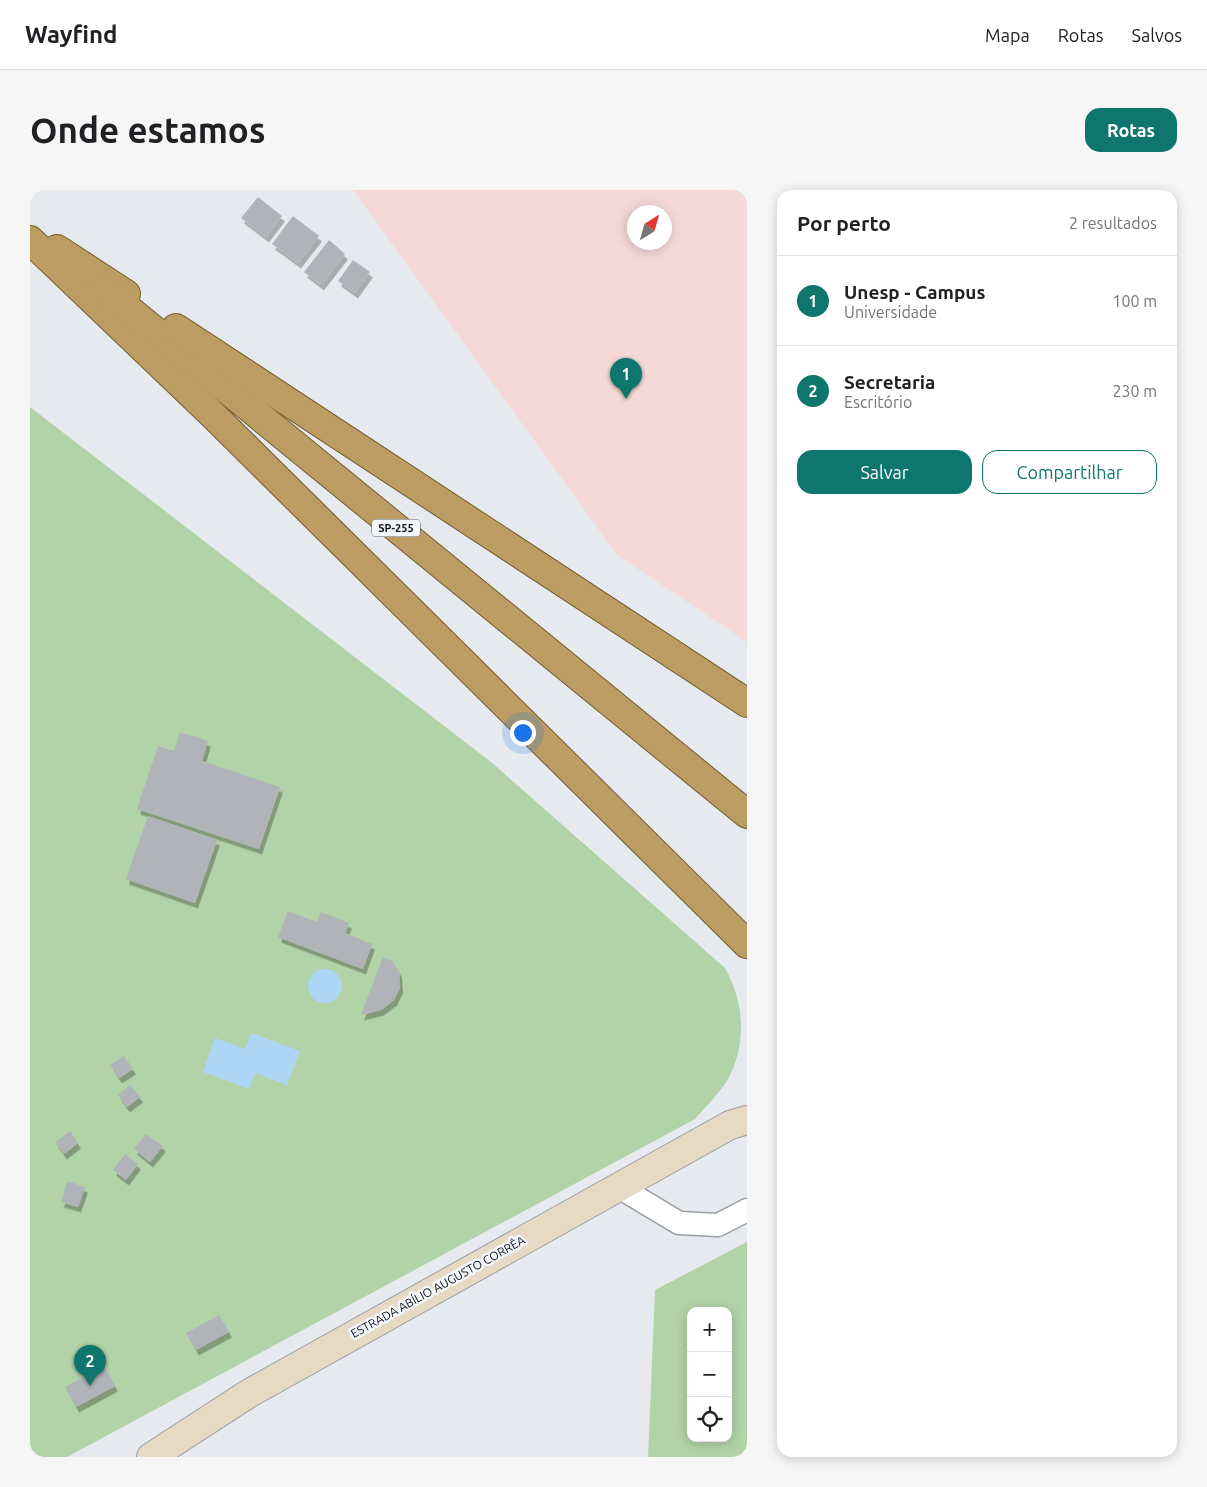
<!DOCTYPE html>
<html lang="pt">
<head>
<meta charset="utf-8">
<style>
	:root { --surface:#fff; --page:#f6f6f6; --text:#202124; --muted:#757577; --line:#e0e0e0; --accent:#0f766e }
	body { margin:0; font-family:Ubuntu,sans-serif; background:var(--page); color:var(--text) }
	.controls { position:absolute; right:15px; bottom:15px; display:grid; overflow:hidden; border-radius:10px; box-shadow:0 2px 12px #0003 }
	.controls button { width:45px; height:45px; display:grid; place-items:center; padding:0; border:0; border-bottom:1px solid var(--line); background:var(--surface); color:var(--text); font:25px sans-serif }
	.compass { position:absolute; left:597px; top:15px; width:45px; height:45px; border-radius:50%; background:var(--surface); box-shadow:0 2px 12px #0003; rotate:37deg }
	.you { position:absolute; left:492px; top:542px; width:18px; height:18px; margin:-12px; border:4px solid #fff; border-radius:50%; background:#1a73e8; box-shadow:0 0 0 8px #1a73e833 }
	.badge { display:grid; place-items:center; width:32px; height:32px; border-radius:50%; background:var(--accent); color:#fff; font-size:16px; font-weight:700 }
	.pin { position:absolute; translate:-50% -41px; filter:drop-shadow(0 1px 2px #0008) }
	.pin::after { content:''; position:absolute; top:26px; width:18px; height:15px; background:inherit; clip-path:polygon(0 0,100% 0,50% 100%) }
	.list { margin:0; padding:0; list-style:none }
	h2 { display:flex; justify-content:space-between; align-items:center; height:65px; margin:0; padding:0 20px; font-size:21px }
	h2 small { font-size:16px; font-weight:400; color:var(--muted) }
	.list li { display:grid; grid-template-columns:32px 1fr auto; gap:15px; align-items:center; box-sizing:border-box; height:90px; padding:0 20px; border-top:1px solid var(--line) }
	.list b { display:block; font-size:19px; white-space:nowrap }
	.list p { margin:0; font-size:16px; white-space:nowrap; color:var(--muted) }
	.list em { font-size:16px; font-style:normal; color:var(--muted) }
	.actions { display:flex; gap:10px; padding:15px 20px }
	.actions a { flex:1; padding:11px 0; border:1px solid var(--accent); border-radius:15px; text-align:center; font-size:18px; color:var(--accent) }
	.actions .main { background:var(--accent); color:#fff }
	.icon { flex:none; width:28px; height:28px; fill:none; stroke:currentColor; stroke-width:2; stroke-linecap:round; stroke-linejoin:round }
	.map { position:relative; flex:none; width:717px; height:1267px; overflow:hidden; border-radius:15px }
	header { display:flex; align-items:center; gap:30px; box-sizing:border-box; height:70px; padding:0 25px; background:var(--surface); border-bottom:1px solid var(--line) }
	header strong { font-size:24px }
	nav { display:flex; gap:28px; margin-inline-start:auto; font-size:18px }
	.intro { display:flex; align-items:center; justify-content:space-between; box-sizing:border-box; height:120px; padding:0 30px }
	h1 { margin:0; font-size:35px }
	.button { padding:12px 22px; border-radius:15px; background:var(--accent); color:#fff; font-size:18px; font-weight:700 }
	main { display:flex; gap:30px; padding:0 30px }
	aside { flex:1; background:var(--surface); border-radius:15px; box-shadow:0 2px 12px #0003 }
	.map>svg:first-child { display:block }
	.education { fill:#f4d9d6; fill-rule:evenodd }
	.green { fill:#b2d2a7; fill-rule:evenodd }
	.water { fill:#add5f6 }
	.building { fill:#b0b4b9; filter:url(#shadow) }
	.lines { fill:none; stroke-linecap:round; stroke-linejoin:round }
	.minor-casing { stroke:#9a9ea3; stroke-width:25 }
	.secondary-casing { stroke:#9a9ea3; stroke-width:30 }
	.trunk-casing { stroke:#745c2d; stroke-width:30 }
	.minor { stroke:#fff; stroke-width:22 }
	.secondary { stroke:#e6dac4; stroke-width:28 }
	.trunk { stroke:#bb9c62; stroke-width:28 }
	.labels { text-anchor:middle; stroke-width:5; stroke-linejoin:round; paint-order:stroke }
	.shield { fill:#f4f8fd; stroke:#545659; stroke-width:1 }
	.shield-label { font-size:11px; font-weight:bold; fill:#101113 }
	.street-label { font-size:12px; fill:#101113; stroke:#f4f8fd }
</style>
</head>
<body>
<header>
<strong>Wayfind</strong>
<nav><a>Mapa</a><a>Rotas</a><a>Salvos</a></nav>
</header>
<div class="intro"><h1>Onde estamos</h1><a class="button">Rotas</a></div>
<main>
<div class="map">
<svg width="717" height="1267" viewBox="0 0 717 1267">
	<defs>
		<filter id="shadow"><feDropShadow dx="3" dy="5.5" stdDeviation="0" flood-color="#0004"/></filter>
	</defs>
	<rect width="100%" height="100%" fill="#e6eaef"/>
	<path class="education" d="M323 0H717V452L587 365ZM604 22H634V52H604Z"/>
	<g class="green">
		<path d="M0 217 461 572 695 778C715 813 717 855 697 891 688 905 676 916 665 929L37 1267H0Z"/>
		<path d="M717 1052V1267H618L625 1100ZM661 1121H698V1248H661Z"/>
	</g>
	<g class="water">
		<circle cx="295" cy="796" r="17"/>
		<path d="M221 843 270 861 257 895 225 883 219 899 173 882 185 848 215 859Z"/>
	</g>
	<g class="building">
		<path d="M228 7 252 26 236 47 211 28Z"/>
		<path d="M263 26 289 46 268 73 242 54Z"/>
		<path d="M299 50 315 64 291 95 274 82Z"/>
		<path d="M323 70 340 82 325 103 308 91Z"/>
		<path d="M150 542 178 551 172 571 250 597 229 659 107 619 128 556 144 561Z"/>
		<path d="M118 626 187 650 165 713 96 689Z"/>
		<path d="M258 721 287 732 291 722 319 733 315 743 342 754 333 779 248 747Z"/>
		<path d="M353 767 362 771 369 782 370 798 364 810 351 820 331 825Z"/>
		<path d="M94 866 103 879 89 888 80 875Z"/>
		<path d="M100 895 110 907 97 917 88 905Z"/>
		<path d="M40 941 48 953 34 964 25 952Z"/>
		<path d="M116 944 133 956 120 972 104 959Z"/>
		<path d="M95 964 108 974 96 990 83 980Z"/>
		<path d="M37 991 55 997 48 1017 31 1012Z"/>
		<path d="M189 1125 199 1142 166 1160 156 1143Z"/>
		<path d="M74 1176 85 1196 46 1217 35 1197Z"/>
	</g>
	<g class="lines">
		<defs>
			<path id="minor" d="M589 997 649 1033 688 1035 717 1020"/>
			<path id="secondary" d="M121 1267 218 1204 700 935 717 930"/>
			<g id="trunk">
				<path d="M0 50 185 227 717 754"/>
				<path d="M27 59 96 104"/>
				<path d="M75 100 717 624"/>
				<path d="M146 138 717 513"/>
			</g>
		</defs>
		<use href="#minor" class="minor-casing"/>
		<use href="#secondary" class="secondary-casing"/>
		<use href="#trunk" class="trunk-casing"/>
		<use href="#minor" class="minor"/>
		<use href="#secondary" class="secondary"/>
		<use href="#trunk" class="trunk"/>
	</g>
	<g class="labels">
		<rect class="shield" x="342" y="329.5" width="48" height="17" rx="4"/>
		<g class="shield-label">
			<text x="366" y="342">SP-255</text>
		</g>
		<g class="street-label">
			<text transform="translate(408 1097) rotate(-29)" y="4">ESTRADA ABÍLIO AUGUSTO CORRÊA</text>
		</g>
	</g>
</svg>
<div class="controls">
<button>+</button>
<button>−</button>
<button><svg class="icon" aria-label="locate" viewBox="0 0 24 24"><circle cx="12" cy="12" r="6"/><path d="M12 2v4M12 18v4M2 12h4M18 12h4"/></svg></button>
</div>
<svg class="compass" viewBox="-18 -18 36 36"><path d="M0-13l5 13h-10z" fill="#e53935"/><path d="M0 13l5-13h-10z" fill="#757577"/></svg>
<div class="you"></div>
<div class="pin badge" style="left:596px;top:209px">1</div>
<div class="pin badge" style="left:60px;top:1196px">2</div>
</div>
<aside>
<h2>Por perto<small>2 resultados</small></h2>
<ul class="list">
<li><span class="badge">1</span><div><b>Unesp - Campus</b><p>Universidade</p></div><em>100 m</em></li>
<li><span class="badge">2</span><div><b>Secretaria</b><p>Escritório</p></div><em>230 m</em></li>
</ul>
<div class="actions"><a class="main">Salvar</a><a>Compartilhar</a></div>
</aside>
</main>
</body>
</html>
